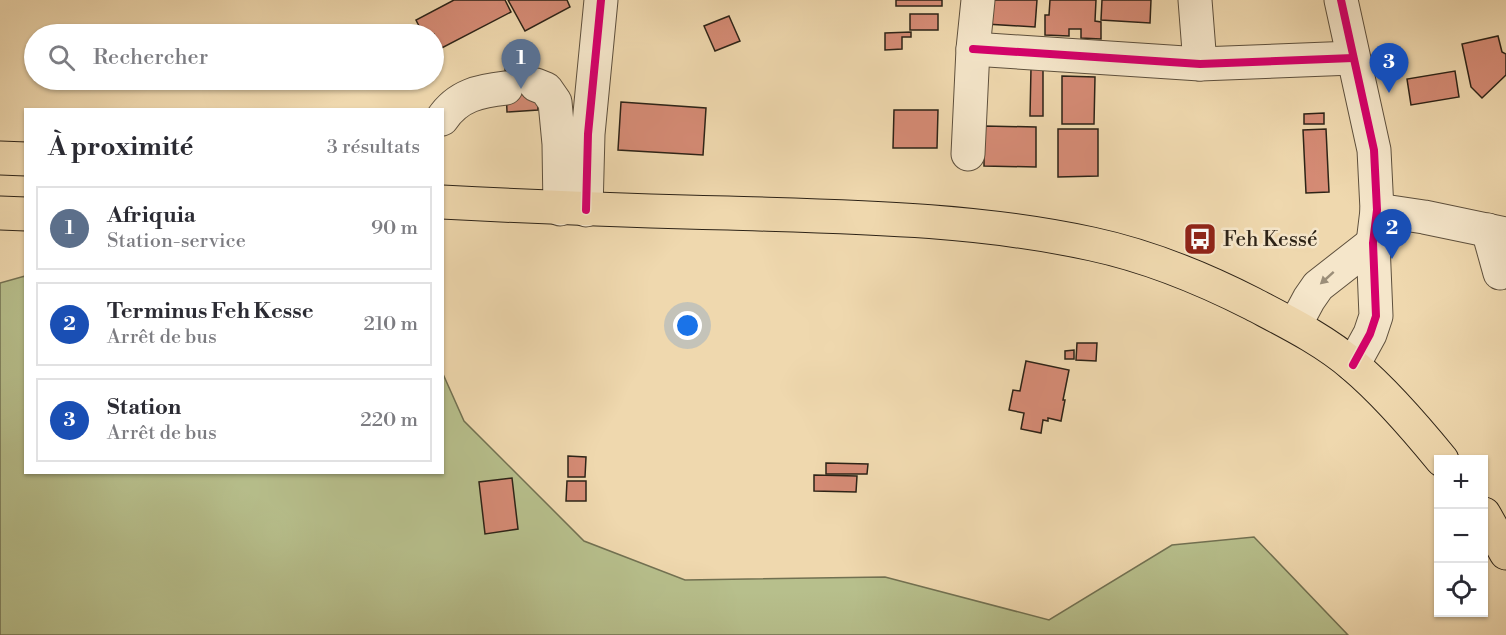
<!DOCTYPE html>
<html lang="fr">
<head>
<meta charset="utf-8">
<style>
	:root { --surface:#fff; --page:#f2f2f3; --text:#2b2b33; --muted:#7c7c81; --line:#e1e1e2; --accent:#ea580c }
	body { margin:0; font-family:"Libre Bodoni",serif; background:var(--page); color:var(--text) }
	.controls { position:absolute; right:18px; bottom:18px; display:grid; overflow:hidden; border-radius:0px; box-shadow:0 2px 4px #0004 }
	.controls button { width:54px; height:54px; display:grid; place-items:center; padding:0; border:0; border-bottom:2px solid var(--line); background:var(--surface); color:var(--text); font:30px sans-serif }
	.you { position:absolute; left:688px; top:326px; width:21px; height:21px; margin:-15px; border:4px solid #fff; border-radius:50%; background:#1a73e8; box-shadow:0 0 0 9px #1a73e833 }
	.badge { display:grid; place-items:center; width:39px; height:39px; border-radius:50%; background:var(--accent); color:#fff; font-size:20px; font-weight:700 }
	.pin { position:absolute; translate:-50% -50px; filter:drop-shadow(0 2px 3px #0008) }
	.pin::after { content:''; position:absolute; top:32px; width:21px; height:18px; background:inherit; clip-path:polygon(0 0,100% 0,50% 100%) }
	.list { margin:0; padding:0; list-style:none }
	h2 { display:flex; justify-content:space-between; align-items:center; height:78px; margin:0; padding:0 24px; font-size:26px }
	h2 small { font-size:20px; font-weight:400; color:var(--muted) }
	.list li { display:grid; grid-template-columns:39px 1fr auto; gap:18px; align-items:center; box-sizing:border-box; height:84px; margin:0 12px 12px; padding:0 12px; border:2px solid var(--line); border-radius:0px }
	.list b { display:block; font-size:22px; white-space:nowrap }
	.list p { margin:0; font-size:20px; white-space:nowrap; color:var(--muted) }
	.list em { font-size:20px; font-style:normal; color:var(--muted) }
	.icon { flex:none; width:33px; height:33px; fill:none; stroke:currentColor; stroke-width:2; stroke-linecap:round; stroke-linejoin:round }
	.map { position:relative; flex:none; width:1506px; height:635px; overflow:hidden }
	.search { position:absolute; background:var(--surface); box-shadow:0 2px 4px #0004; left:24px; top:24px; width:420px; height:66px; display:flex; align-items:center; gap:15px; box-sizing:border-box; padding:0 21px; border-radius:33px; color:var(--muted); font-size:22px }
	.panel { position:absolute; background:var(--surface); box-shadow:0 2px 4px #0004; left:24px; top:108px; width:420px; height:366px; border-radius:0px }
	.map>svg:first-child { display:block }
	.green { fill:#b7bf8c; stroke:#727152; stroke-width:1.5 }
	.building { fill:#d58b75; stroke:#2d2317; stroke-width:1.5 }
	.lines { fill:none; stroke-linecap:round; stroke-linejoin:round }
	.minor-casing { stroke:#5e503d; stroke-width:35 }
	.major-casing { stroke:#2d2317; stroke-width:35 }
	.minor { stroke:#f5e6ca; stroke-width:33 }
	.major { stroke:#efd8ae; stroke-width:33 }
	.cycleway-casing { stroke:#f5e6ca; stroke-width:11 }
	.cycleway { stroke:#d6006c; stroke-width:8 }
	.oneway { fill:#9b8e79 }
	.labels { text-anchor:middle; stroke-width:5; stroke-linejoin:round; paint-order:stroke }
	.poi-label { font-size:21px; fill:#2d2317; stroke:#f5e6ca; text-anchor:start }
</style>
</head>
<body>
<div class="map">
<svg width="1506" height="635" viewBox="0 0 1506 635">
	<rect width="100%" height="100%" fill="#efd8ae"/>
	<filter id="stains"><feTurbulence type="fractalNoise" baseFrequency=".00333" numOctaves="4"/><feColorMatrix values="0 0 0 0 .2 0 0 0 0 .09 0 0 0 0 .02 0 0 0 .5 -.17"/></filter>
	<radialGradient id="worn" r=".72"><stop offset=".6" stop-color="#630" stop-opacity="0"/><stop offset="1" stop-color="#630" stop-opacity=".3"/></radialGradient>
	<path class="green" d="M25 276 26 472H442L443 374 464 421 584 541 685 580 885 577 1049 620 1172 545 1254 537 1348 635H0V283Z"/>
	<g class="building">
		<path d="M454 0H505L511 12 434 52V34H423L416 20Z"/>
		<path d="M508 0H567L570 7 525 31Z"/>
		<rect x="896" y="0" width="46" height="6"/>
		<path d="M987 0H1037L1035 27 986 24Z"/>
		<path d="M1050 0H1096L1095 21 1101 22V39L1081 38V29H1069V36L1045 35V15H1049Z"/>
		<path d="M1102 0H1151L1150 23 1101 20Z"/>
		<rect x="910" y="14" width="28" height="16"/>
		<path d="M729 16 740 41 715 51 704 26Z"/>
		<path d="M911 32V37H902V49L885 50V33Z"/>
		<path d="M1498 36 1502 52 1506 54V75L1482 98 1471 87 1462 44Z"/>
		<path d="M535 64 538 110 507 112 505 65Z"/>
		<path d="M1031 68H1043V116H1030Z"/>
		<path d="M1455 71 1459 97 1411 105 1407 79Z"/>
		<path d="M1062 76 1095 77 1094 124H1062Z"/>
		<path d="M621 102 706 108 703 155 618 150Z"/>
		<path d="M894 110H938L937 148H893Z"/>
		<path d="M1324 113V124H1304V114Z"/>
		<path d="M984 126 1036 127V167L984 166Z"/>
		<path d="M1058 129H1098V176L1058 177Z"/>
		<path d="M1326 129 1329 192 1306 193 1303 130Z"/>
		<path d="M1077 343H1097L1096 361 1076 360Z"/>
		<path d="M1074 350V359H1065V351Z"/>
		<path d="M1026 361 1069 370 1063 400H1065L1061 421 1048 418V421L1043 420 1041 433 1021 429 1024 413 1009 410 1013 390 1020 391Z"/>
		<path d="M568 456 586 457 585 477H568Z"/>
		<path d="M826 463 868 464 867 474H826Z"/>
		<path d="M814 475 857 476 856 492 814 491Z"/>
		<path d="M512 478 518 529 485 534 479 482Z"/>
		<path d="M567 481H586V501H566Z"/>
	</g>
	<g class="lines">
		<defs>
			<g id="minor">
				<path d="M1195 0 1200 64"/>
				<path d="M1341 0 1374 150 1377 210 1373 243 1376 316 1370 334 1353 365"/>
				<path d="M973 49 1200 64 1353 58"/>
				<path d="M536 85 546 89 555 102 559 144 560 209"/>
				<path d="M442 119C458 95 480 91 506 88"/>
				<path d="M968 154 973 49 978 0"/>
				<path d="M586 210 588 134 601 0"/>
				<path d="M1377 210 1424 217 1506 234"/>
				<path d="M1488 230 1500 273"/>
				<path d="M1295 325 1309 299 1318 286 1373 243"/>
			</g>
			<g id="major">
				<path d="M0 158 26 159"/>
				<path d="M442 202C538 207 632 211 728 213 849 217 972 218 1092 244 1148 256 1202 278 1253 304 1287 322 1324 340 1354 366 1386 393 1415 427 1442 460"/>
				<path d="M0 213 26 214"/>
				<path d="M1484 514 1506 553"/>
			</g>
		</defs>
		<use href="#minor" class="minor-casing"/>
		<use href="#major" class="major-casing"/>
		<use href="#minor" class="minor"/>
		<use href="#major" class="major"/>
		<defs>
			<g id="cycleway">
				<path d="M1341 0 1374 150 1377 210 1373 243 1376 316 1370 334 1353 365"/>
				<path d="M973 49 1200 64 1353 58"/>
				<path d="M586 210 588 134 601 0"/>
			</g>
		</defs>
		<use href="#cycleway" class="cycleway-casing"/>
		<use href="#cycleway" class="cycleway"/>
	</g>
	<defs><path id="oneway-solid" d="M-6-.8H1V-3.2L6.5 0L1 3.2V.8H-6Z" transform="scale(1.5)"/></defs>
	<use class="oneway" href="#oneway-solid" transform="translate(1327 278) rotate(138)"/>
	<defs>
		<symbol id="bus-square" viewBox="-11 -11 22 22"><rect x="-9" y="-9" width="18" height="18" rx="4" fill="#8f2418" stroke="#f5e6ca"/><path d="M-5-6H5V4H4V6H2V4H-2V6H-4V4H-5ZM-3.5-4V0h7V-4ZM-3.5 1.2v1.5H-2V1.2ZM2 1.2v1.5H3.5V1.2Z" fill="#fff"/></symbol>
	</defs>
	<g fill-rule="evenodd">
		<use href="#bus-square" x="1181" y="220" width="38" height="38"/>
	</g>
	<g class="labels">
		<g class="poi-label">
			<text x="1223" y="246">Feh Kessé</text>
		</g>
	</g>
	<rect width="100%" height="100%" filter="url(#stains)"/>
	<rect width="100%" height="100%" fill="url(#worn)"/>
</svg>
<div class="controls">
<button>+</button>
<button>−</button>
<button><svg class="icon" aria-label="locate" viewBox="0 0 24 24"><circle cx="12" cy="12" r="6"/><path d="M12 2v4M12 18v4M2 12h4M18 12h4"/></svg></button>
</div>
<div class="you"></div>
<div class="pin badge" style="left:521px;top:89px;background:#5c6f8a">1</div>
<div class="pin badge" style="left:1392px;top:259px;background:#1a4fb4">2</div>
<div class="pin badge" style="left:1389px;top:93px;background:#1a4fb4">3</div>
<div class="search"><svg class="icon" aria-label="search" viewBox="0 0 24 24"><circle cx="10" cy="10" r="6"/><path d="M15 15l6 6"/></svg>Rechercher</div>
<section class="panel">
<h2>À proximité<small>3 résultats</small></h2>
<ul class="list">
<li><span class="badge" style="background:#5c6f8a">1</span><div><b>Afriquia</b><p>Station-service</p></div><em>90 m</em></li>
<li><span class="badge" style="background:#1a4fb4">2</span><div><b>Terminus Feh Kesse</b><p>Arrêt de bus</p></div><em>210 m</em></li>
<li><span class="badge" style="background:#1a4fb4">3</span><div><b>Station</b><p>Arrêt de bus</p></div><em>220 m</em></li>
</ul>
</section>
</div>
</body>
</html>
